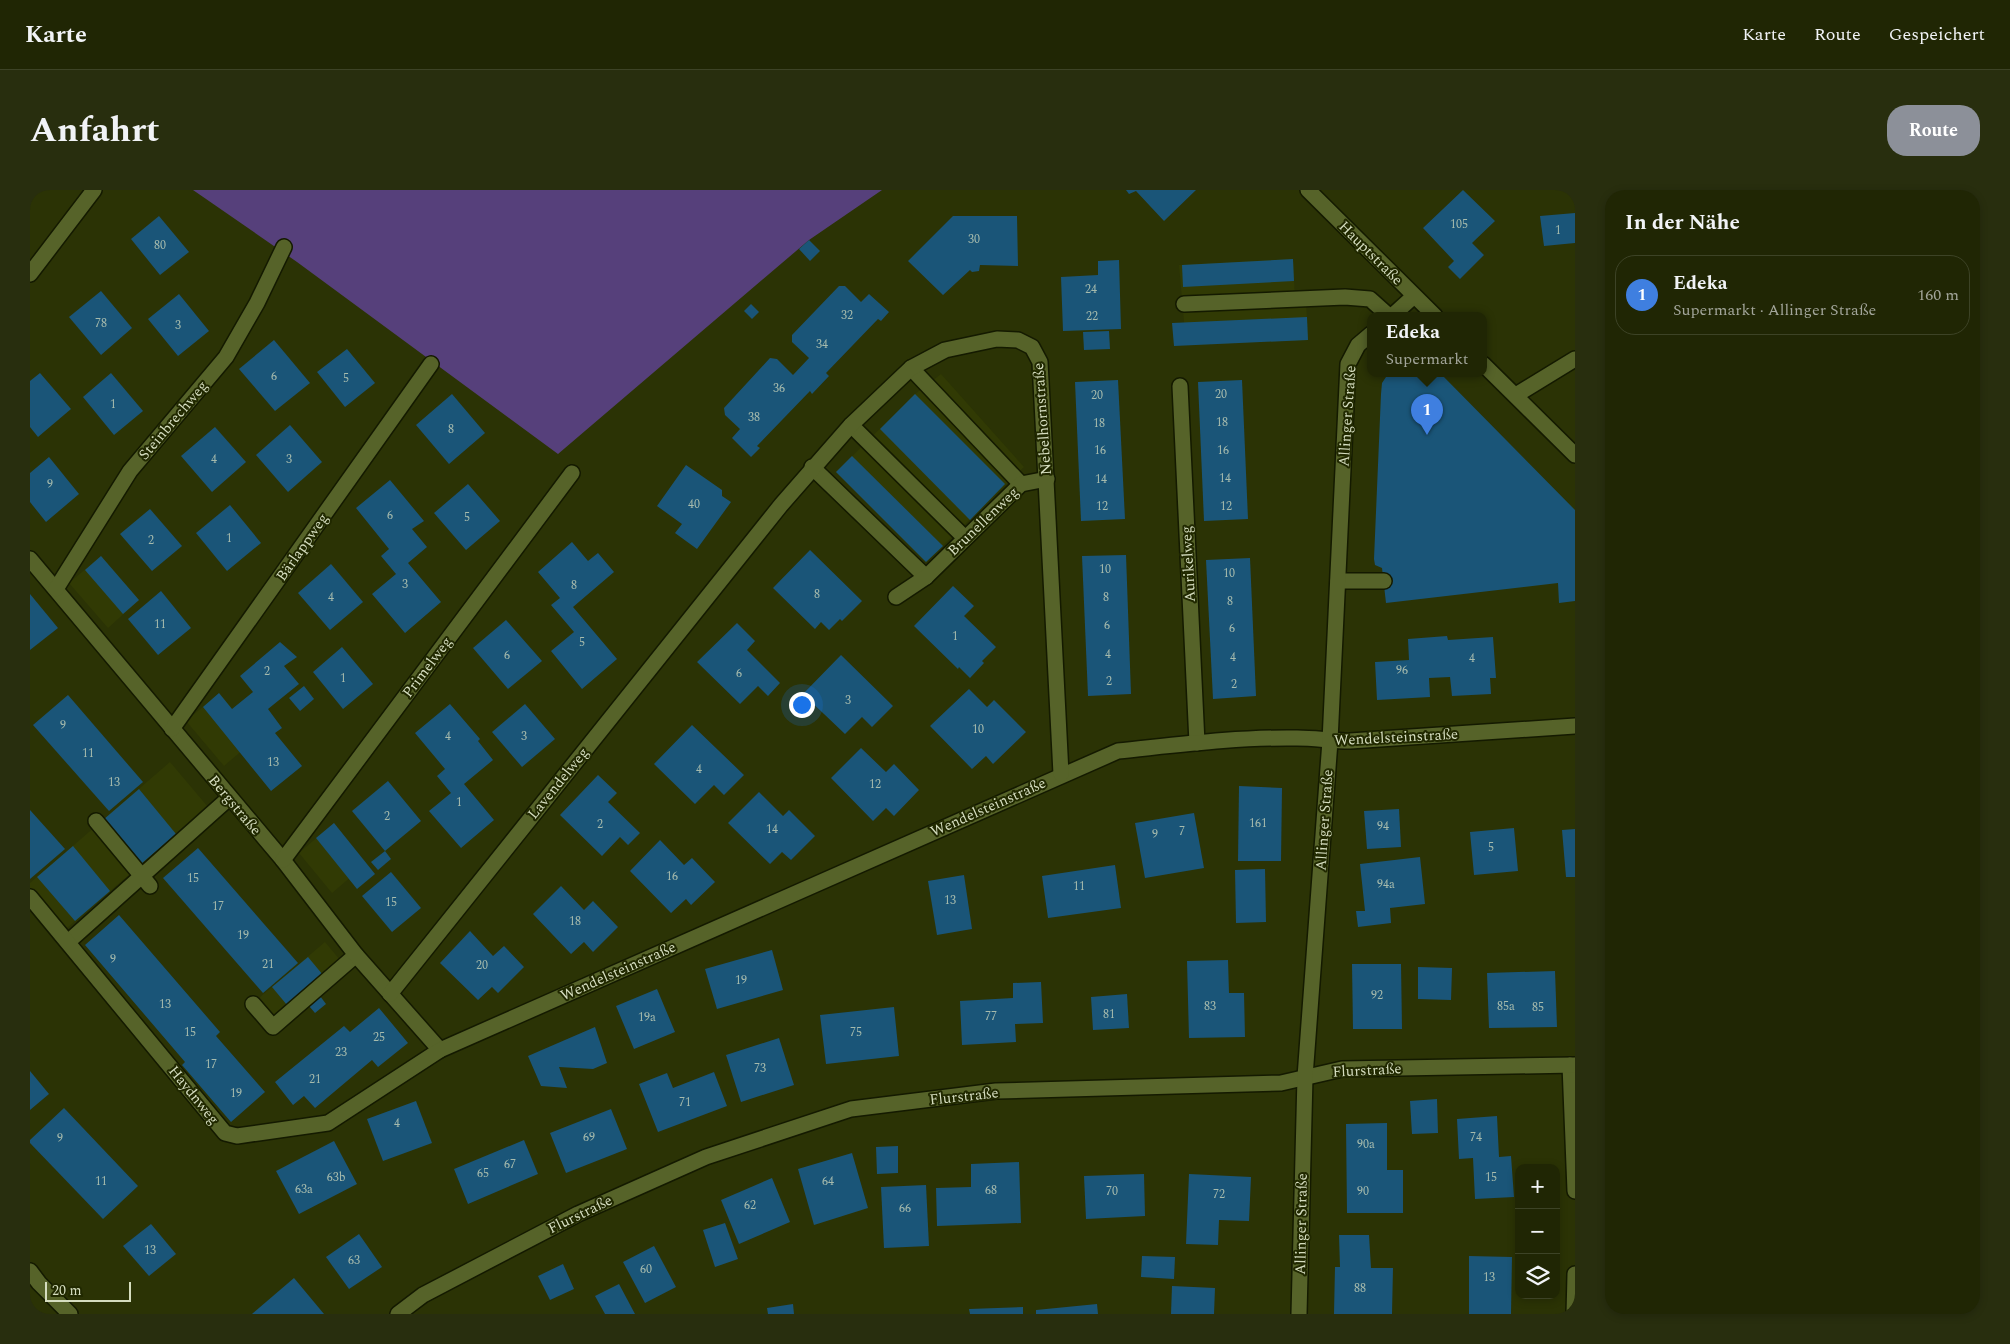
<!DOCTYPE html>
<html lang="de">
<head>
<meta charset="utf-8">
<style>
	:root { --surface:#202604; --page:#282e0e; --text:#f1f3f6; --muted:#a2a59a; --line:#3d4326; --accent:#8c9099 }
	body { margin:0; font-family:Spectral,serif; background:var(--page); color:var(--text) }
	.controls { position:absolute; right:15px; bottom:15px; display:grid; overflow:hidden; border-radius:10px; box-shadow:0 2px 8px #0003 }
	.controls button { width:45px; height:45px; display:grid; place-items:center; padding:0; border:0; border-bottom:1px solid var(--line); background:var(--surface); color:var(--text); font:25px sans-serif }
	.scale { position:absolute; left:15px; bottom:12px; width:86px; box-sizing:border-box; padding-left:5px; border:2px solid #d5ddbf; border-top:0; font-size:14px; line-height:18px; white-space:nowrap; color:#d5ddbf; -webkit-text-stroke:4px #212900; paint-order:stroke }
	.you { position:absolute; left:771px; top:514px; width:18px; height:18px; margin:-12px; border:4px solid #fff; border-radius:50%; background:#1a73e8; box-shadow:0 0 0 8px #1a73e833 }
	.badge { display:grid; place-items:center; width:32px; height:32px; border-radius:50%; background:var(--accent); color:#fff; font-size:16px; font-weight:700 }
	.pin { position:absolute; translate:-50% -41px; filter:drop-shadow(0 1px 2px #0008) }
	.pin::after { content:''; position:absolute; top:26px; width:18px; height:15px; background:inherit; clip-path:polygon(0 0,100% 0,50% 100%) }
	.popup { position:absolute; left:1337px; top:122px; width:120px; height:65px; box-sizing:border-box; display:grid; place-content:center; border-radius:10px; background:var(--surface); filter:drop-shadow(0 1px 4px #0005); font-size:16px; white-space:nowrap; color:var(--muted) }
	.popup b { font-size:19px; color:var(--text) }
	.popup::after { content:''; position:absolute; left:50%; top:100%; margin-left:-10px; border:10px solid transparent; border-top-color:var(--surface) }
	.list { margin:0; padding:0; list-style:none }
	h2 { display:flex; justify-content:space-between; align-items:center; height:65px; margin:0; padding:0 20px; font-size:21px }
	h2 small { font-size:16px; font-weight:400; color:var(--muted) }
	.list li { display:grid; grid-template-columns:32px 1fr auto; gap:15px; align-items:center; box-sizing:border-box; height:80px; margin:0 10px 10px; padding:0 10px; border:1px solid var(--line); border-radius:20px }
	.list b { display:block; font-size:19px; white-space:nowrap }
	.list p { margin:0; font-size:16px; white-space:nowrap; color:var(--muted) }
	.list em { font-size:16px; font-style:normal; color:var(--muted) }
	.icon { flex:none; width:28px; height:28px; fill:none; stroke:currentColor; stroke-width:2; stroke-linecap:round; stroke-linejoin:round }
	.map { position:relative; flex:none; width:1545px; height:1124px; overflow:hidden; border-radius:20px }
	header { display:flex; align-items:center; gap:30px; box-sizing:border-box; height:70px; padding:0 25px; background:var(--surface); border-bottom:1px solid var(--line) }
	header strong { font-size:24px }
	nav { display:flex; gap:28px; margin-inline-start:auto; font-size:18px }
	.intro { display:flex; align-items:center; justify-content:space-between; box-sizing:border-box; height:120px; padding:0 30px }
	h1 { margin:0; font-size:35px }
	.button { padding:12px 22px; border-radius:20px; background:var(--accent); color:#fff; font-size:18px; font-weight:700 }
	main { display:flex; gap:30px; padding:0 30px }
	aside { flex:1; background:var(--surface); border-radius:20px; box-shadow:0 2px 8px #0003 }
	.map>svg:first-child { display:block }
	.built { fill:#313a04 }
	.green { fill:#56407b }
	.building { fill:#1a5578 }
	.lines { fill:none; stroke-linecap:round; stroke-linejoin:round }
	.lane-casing { stroke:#141a00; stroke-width:18 }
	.street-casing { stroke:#141a00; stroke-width:18 }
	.secondary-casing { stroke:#141a00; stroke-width:18 }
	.lane { stroke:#566329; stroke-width:15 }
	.street { stroke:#566329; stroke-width:15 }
	.secondary { stroke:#566329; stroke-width:15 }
	.labels { text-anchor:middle; stroke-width:4; stroke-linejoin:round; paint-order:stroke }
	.number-label { font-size:12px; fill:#a6bbad }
	.street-label { font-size:15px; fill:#d5ddbf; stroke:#212900 }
</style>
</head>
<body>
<header>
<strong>Karte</strong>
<nav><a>Karte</a><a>Route</a><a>Gespeichert</a></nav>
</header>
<div class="intro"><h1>Anfahrt</h1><a class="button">Route</a></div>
<main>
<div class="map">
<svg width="1545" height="1124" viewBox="0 0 1545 1124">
	<rect width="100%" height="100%" fill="#2b3305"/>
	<g class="built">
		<path d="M1263 69 1265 109H1276L1278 150 1156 155 1149 75Z"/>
		<path d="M911 184 994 277 896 372 806 282 885 204Z"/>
		<path d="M71 366 109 410 78 438 39 393Z"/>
		<path d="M189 503 227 548 194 576 156 531Z"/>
		<path d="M140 572 178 617 31 743 0 707V693Z"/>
		<path d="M304 633 336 674 302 703 269 663Z"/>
		<path d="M295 752 310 770 244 827 229 808Z"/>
	</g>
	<path class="green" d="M163 0H852L779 50 528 264 267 72Z"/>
	<g class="building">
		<path d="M1096 0H1166L1134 31 1106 1 1099 4Z"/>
		<path d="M1433 0 1465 31 1442 53 1454 65 1430 89 1418 77 1424 71 1393 38Z"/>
		<path d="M1545 23V53L1514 56 1510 26Z"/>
		<path d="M129 26 159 62 130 85 101 49Z"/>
		<path d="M923 26H987L988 76 950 75 949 81 942 82 940 80 913 105 878 71Z"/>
		<path d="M779 50 790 61 780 71 769 59Z"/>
		<path d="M1263 69 1264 91 1153 97 1152 75Z"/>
		<path d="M1089 70 1091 139 1033 141 1031 87 1068 85V71Z"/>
		<path d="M809 96H815L831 112 839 104 859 122 851 131 848 129 796 183 799 186 782 204 780 201 727 256 730 258 721 267 702 248 710 239 695 225 694 218 740 168 747 169 763 185 779 168 762 152V145Z"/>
		<path d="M71 101 102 138 71 165 39 127Z"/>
		<path d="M149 104 179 141 148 166 118 129Z"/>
		<path d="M721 114 729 122 722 129 714 121Z"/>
		<path d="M1277 127 1278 150 1144 156 1142 133Z"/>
		<path d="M1079 141 1080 159 1054 160 1053 142Z"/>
		<path d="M244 150 280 193 245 221 209 179Z"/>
		<path d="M317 159 345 193 315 217 287 182Z"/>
		<path d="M10 183 41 219 8 247 0 237V191Z"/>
		<path d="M81 183 113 221 84 245 53 207Z"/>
		<path d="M1358 184H1411L1545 320V411L1529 413 1528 393 1356 413 1352 378 1345 375 1344 369 1351 204 1352 193Z"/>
		<path d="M1088 190 1095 329 1051 331 1045 192Z"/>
		<path d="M1212 190 1218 329 1174 331 1168 192Z"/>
		<path d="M422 204 455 243 419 274 386 235Z"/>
		<path d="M885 204 975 294 940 330 850 239Z"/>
		<path d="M260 235 292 272 258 302 226 265Z"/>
		<path d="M185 237 216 272 182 302 151 266Z"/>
		<path d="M822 266 913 356 896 372 806 282Z"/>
		<path d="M19 267 49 304 16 332 0 312V283Z"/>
		<path d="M656 275 692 300V306L701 312 667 359 645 343 652 334 627 316Z"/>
		<path d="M360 290 394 331 382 339 397 357 378 373 411 412 375 443 342 404 366 384 351 366 359 359 326 318Z"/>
		<path d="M438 294 470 331 436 360 404 323Z"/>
		<path d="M200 315 231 353 197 381 166 343Z"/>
		<path d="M120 319 152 356 122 381 90 344Z"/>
		<path d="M542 352 558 371 568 363 584 382 543 417 587 469 552 499 521 461 544 442 521 415 530 408 508 382Z"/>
		<path d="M780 360 832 411 812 431 810 429 799 440 791 432 785 439 743 398Z"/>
		<path d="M1096 365 1101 504 1058 506 1052 366Z"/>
		<path d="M71 366 109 410 93 424 55 380Z"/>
		<path d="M1220 368 1226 506 1183 509 1176 370Z"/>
		<path d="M301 374 333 412 300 440 268 403Z"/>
		<path d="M923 396 944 416 934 426 966 457 952 471 954 473 940 488 929 477 928 479 884 436Z"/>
		<path d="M131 401 161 438 128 465 98 429Z"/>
		<path d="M0 404 28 438 0 460Z"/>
		<path d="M476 430 512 471 478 499 443 458Z"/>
		<path d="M707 433 725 451 717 460 750 493 738 506 728 496 710 514 667 472Z"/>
		<path d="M1417 446 1418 450 1463 447 1466 488H1460L1461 504 1422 506 1420 487 1399 488 1400 507 1347 510 1345 472 1379 470 1378 449Z"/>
		<path d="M250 452 267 467 254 476 269 494 238 519 252 538 245 543 272 576 241 601 173 517 189 503 202 519 223 502 210 486Z"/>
		<path d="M312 457 343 494 313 519 283 482Z"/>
		<path d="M811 465 863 516 842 537 832 527 815 544 773 504Z"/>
		<path d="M274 496 284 509 270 521 259 508Z"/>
		<path d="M939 499 957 517 964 510 996 542 963 574 956 566 942 579 900 536Z"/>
		<path d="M38 505 113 592 79 621 3 535Z"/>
		<path d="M420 514 450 549 448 551 463 570 434 594 464 630 431 658 399 621 421 603 407 586 415 579 385 543Z"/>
		<path d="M495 514 525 549 492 577 462 542Z"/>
		<path d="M662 535 714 585 694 605 684 595 665 614 624 574Z"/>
		<path d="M831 558 856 582 864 574 889 600 864 626 856 618 843 631 801 588Z"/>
		<path d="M568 585 587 603 578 612 610 643 598 655 590 647 572 666 530 625Z"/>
		<path d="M358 591 391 631 355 661 322 621Z"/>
		<path d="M1209 596 1252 598 1251 671H1208Z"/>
		<path d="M109 599 146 644 111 674 73 630Z"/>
		<path d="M729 602 753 626 759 620 785 646 761 670 752 662 740 674 698 633Z"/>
		<path d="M1369 619 1371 657 1337 659 1334 621Z"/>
		<path d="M0 620 35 659 0 689Z"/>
		<path d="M1164 623 1174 678 1115 688 1105 633Z"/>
		<path d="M304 633 345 684 327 699 286 648Z"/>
		<path d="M1484 638 1488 681 1444 685 1440 642Z"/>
		<path d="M1545 639V687H1536L1532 640Z"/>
		<path d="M630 650 654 675 662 668 685 692 661 715 656 709 641 723 600 681Z"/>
		<path d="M43 656 80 701 45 731 7 687Z"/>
		<path d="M168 658 268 773 233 803 133 688Z"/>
		<path d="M355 661 361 669 348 680 341 672Z"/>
		<path d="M1390 667 1395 714 1360 718 1361 733 1328 737 1326 721H1335L1330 674Z"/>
		<path d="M1085 675 1091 718 1018 728 1012 686Z"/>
		<path d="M1235 679 1236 732 1206 733 1205 680Z"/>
		<path d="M361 682 391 718 362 742 332 706Z"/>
		<path d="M934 685 942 739 907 745 898 691Z"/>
		<path d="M531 696 554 720 563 711 588 737 563 762 554 752 541 764 503 724Z"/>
		<path d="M89 725 190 842 186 846 235 902 201 932 152 875 155 872 55 755Z"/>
		<path d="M440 741 463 766 474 756 494 777 468 803 462 797 448 810 410 773Z"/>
		<path d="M742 760 753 800 687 819 675 779Z"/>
		<path d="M278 767 293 785 257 815 242 797Z"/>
		<path d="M1198 770 1199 803H1214L1215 847 1159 848 1157 771Z"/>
		<path d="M1322 774H1371L1372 839H1323Z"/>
		<path d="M1388 777 1422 778 1421 810 1388 809Z"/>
		<path d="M1525 781 1527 837 1459 838 1457 783Z"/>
		<path d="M1011 792 1013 833 985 834 986 852 932 855 930 811 983 808V793Z"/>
		<path d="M627 799 645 842 604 859 586 816Z"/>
		<path d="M1097 804 1099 838 1063 840 1061 807Z"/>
		<path d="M290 806 296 814 285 823 279 816Z"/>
		<path d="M864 817 869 866 796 874 790 825Z"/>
		<path d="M349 818 378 853 348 877 342 870 285 918 274 906 263 915 245 892 314 836 320 842Z"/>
		<path d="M565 837 577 873 563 879 529 877 537 898 511 896 498 866Z"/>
		<path d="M749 848 764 895 711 912 696 865Z"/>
		<path d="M0 881 19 904 0 920Z"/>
		<path d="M684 882 697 916 628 942 609 894 637 883 643 898Z"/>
		<path d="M1407 909 1408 943 1382 944 1380 911Z"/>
		<path d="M386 911 402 953 353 971 337 929Z"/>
		<path d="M34 918 108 996 73 1029 0 953V950Z"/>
		<path d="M581 919 597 959 536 983 520 943Z"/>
		<path d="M1467 926 1469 967 1481 966 1484 1007 1445 1009 1443 968 1429 969 1427 929Z"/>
		<path d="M1357 933V980H1373V1023H1317L1316 934Z"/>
		<path d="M494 950 508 984 438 1014 424 979Z"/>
		<path d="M304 951 327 994 269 1024 246 981Z"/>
		<path d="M868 956V983L847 984 846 957Z"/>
		<path d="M822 963 838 1018 784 1035 768 979Z"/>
		<path d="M989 972 991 1033 907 1036 906 998 941 997V974Z"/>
		<path d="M1114 984 1115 1026 1056 1029 1054 986Z"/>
		<path d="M1159 984 1221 987 1219 1031 1189 1030 1188 1055 1156 1054Z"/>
		<path d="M742 988 760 1032 709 1054 691 1010Z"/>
		<path d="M896 995 899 1056 854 1058 851 997Z"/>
		<path d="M695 1033 708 1069 685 1077 673 1040Z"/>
		<path d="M121 1034 146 1064 119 1086 93 1056Z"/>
		<path d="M329 1044 352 1077 319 1099 296 1067Z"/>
		<path d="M1309 1045H1339L1341 1078H1363L1362 1124H1304L1305 1077H1310Z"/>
		<path d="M624 1056 646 1097 615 1113 593 1072Z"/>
		<path d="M1112 1066 1145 1067 1144 1089 1111 1087Z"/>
		<path d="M1439 1066 1482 1067 1481 1124H1439Z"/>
		<path d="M533 1074 544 1099 520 1110 508 1086Z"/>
		<path d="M264 1088 294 1124H222Z"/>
		<path d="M589 1094 605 1124H575L565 1106Z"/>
		<path d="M1142 1096 1185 1098 1184 1124H1141Z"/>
		<path d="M763 1114 764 1124H738L737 1118Z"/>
		<path d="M1067 1114 1068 1124H1006V1120Z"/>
		<path d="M993 1117V1124H940L939 1119Z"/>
	</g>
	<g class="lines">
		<defs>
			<g id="lane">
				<path d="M1154 114 1315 107 1340 109 1359 126"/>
				<path d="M881 178 991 294"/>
				<path d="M1150 196 1167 553"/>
				<path d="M821 235 935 348"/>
				<path d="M782 277 896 387"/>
				<path d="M1308 391H1354"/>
				<path d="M866 407 896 387 991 294 1017 289"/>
				<path d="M66 631 120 696"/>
				<path d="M38 752 199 608"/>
				<path d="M223 814 243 837 326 765"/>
			</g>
			<g id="street">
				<path d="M0 84 64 0"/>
				<path d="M1362 126 1384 106"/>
				<path d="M1486 205 1545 169"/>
				<path d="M0 369 253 670 326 765 410 860"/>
				<path d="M26 399 100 281 196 167 227 113 254 57"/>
				<path d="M142 539 401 174"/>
				<path d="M253 670 542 283"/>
				<path d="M0 707 195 943 207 946 298 933 410 860 1088 561C1147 555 1207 547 1267 548 1285 548 1302 551 1320 551L1545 536"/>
				<path d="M360 804 751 315 821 235 881 178 915 160 967 149 988 150 1002 157 1010 172 1031 584"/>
				<path d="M1540 875 1545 1001"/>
				<path d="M0 1081 9 1093 40 1124"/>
				<path d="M368 1124 393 1105 548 1024 676 967 821 919 966 901 1251 893 1312 879 1545 875"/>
				<path d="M1269 1124 1275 887 1300 551 1318 174 1328 155 1341 144"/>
				<path d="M1544 1124 1545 1084"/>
			</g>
			<g id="secondary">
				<path d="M1278 0 1405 126"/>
				<path d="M1453 174 1545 265"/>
			</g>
		</defs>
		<use href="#lane" class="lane-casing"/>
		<use href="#street" class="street-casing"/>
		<use href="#secondary" class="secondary-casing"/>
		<use href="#lane" class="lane"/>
		<use href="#street" class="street"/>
		<use href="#secondary" class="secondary"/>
	</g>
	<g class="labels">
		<g class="number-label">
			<text x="1429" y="38">105</text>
			<text x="1528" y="44">1</text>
			<text x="944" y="53">30</text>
			<text x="130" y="59">80</text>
			<text x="1061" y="103">24</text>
			<text x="817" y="129">32</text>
			<text x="1062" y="130">22</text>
			<text x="71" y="137">78</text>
			<text x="148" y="139">3</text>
			<text x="792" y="158">34</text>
			<text x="244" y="190">6</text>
			<text x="316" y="192">5</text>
			<text x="749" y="202">36</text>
			<text x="1191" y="208">20</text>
			<text x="1067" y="209">20</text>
			<text x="83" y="218">1</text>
			<text x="724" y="231">38</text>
			<text x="1192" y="236">18</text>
			<text x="1069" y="237">18</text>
			<text x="421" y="243">8</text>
			<text x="1070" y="264">16</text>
			<text x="1193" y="264">16</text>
			<text x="184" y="273">4</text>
			<text x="259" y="273">3</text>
			<text x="1195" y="292">14</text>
			<text x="1071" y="293">14</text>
			<text x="20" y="298">9</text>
			<text x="664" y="318">40</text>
			<text x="1072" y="320">12</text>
			<text x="1196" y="320">12</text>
			<text x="360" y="329">6</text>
			<text x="437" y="331">5</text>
			<text x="199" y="352">1</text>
			<text x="121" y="354">2</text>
			<text x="1075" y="383">10</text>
			<text x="1199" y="387">10</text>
			<text x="375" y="398">3</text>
			<text x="544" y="399">8</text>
			<text x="787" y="408">8</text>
			<text x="301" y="411">4</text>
			<text x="1076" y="411">8</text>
			<text x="1200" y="415">8</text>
			<text x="130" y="438">11</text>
			<text x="1077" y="439">6</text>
			<text x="1202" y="442">6</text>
			<text x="925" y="450">1</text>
			<text x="552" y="456">5</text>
			<text x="1078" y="468">4</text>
			<text x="477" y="469">6</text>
			<text x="1203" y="471">4</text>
			<text x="1442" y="472">4</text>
			<text x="1372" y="484">96</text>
			<text x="237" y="485">2</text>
			<text x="709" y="487">6</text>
			<text x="313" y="492">1</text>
			<text x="1079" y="495">2</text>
			<text x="1204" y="498">2</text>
			<text x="818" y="514">3</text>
			<text x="33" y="539">9</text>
			<text x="948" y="543">10</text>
			<text x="418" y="550">4</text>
			<text x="494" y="550">3</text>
			<text x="58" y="567">11</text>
			<text x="243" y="576">13</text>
			<text x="669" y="583">4</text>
			<text x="84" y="596">13</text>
			<text x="845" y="598">12</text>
			<text x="429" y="616">1</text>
			<text x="357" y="630">2</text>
			<text x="1228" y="637">161</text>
			<text x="570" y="638">2</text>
			<text x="1353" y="640">94</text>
			<text x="742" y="643">14</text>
			<text x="1152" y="645">7</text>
			<text x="1125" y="648">9</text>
			<text x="1461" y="661">5</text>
			<text x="642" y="690">16</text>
			<text x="163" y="692">15</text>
			<text x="1356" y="698">94a</text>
			<text x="1049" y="700">11</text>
			<text x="920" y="714">13</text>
			<text x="361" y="716">15</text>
			<text x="188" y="720">17</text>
			<text x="545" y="735">18</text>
			<text x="213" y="749">19</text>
			<text x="83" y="773">9</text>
			<text x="238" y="778">21</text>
			<text x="452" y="779">20</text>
			<text x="711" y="794">19</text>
			<text x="1347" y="809">92</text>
			<text x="135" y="818">13</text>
			<text x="1180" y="820">83</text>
			<text x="1476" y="820">85a</text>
			<text x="1508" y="821">85</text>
			<text x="1079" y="828">81</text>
			<text x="961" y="830">77</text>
			<text x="617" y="831">19a</text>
			<text x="160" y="846">15</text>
			<text x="826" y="846">75</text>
			<text x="349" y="851">25</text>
			<text x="311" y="866">23</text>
			<text x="181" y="878">17</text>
			<text x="730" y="882">73</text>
			<text x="285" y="893">21</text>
			<text x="206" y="907">19</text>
			<text x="655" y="916">71</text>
			<text x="367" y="937">4</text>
			<text x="559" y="951">69</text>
			<text x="1446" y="951">74</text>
			<text x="30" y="952">9</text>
			<text x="1336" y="958">90a</text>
			<text x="480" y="978">67</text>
			<text x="453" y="987">65</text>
			<text x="306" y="991">63b</text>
			<text x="1461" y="991">15</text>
			<text x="71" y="995">11</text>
			<text x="798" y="995">64</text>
			<text x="274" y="1003">63a</text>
			<text x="961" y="1004">68</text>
			<text x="1082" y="1005">70</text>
			<text x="1333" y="1005">90</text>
			<text x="1189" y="1008">72</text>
			<text x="720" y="1019">62</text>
			<text x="875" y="1022">66</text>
			<text x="120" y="1064">13</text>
			<text x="324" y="1074">63</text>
			<text x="616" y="1083">60</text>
			<text x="1459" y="1091">13</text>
			<text x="1330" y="1102">88</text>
		</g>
		<g class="street-label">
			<text transform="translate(1341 63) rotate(45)" y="5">Hauptstraße</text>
			<text transform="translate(1317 226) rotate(-86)" y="5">Allinger Straße</text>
			<text transform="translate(1012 229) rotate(-94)" y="5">Nebelhornstraße</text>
			<text transform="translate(143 230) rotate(-50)" y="5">Steinbrechweg</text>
			<text transform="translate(953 331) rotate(-44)" y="5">Brunellenweg</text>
			<text transform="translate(272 357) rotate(-55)" y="5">Bärlappweg</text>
			<text transform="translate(1158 374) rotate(-93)" y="5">Aurikelweg</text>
			<text transform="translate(397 477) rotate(-53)" y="5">Primelweg</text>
			<text transform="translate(1366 547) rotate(-3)" y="5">Wendelsteinstraße</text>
			<text transform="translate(528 593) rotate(-51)" y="5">Lavendelweg</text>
			<text transform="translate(205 615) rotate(50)" y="5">Bergstraße</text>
			<text transform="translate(958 617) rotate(-24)" y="5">Wendelsteinstraße</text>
			<text transform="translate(1294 630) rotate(-86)" y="5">Allinger Straße</text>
			<text transform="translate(588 781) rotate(-24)" y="5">Wendelsteinstraße</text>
			<text transform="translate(1337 880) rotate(-3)" y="5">Flurstraße</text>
			<text transform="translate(164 905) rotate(51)" y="5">Haydnweg</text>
			<text transform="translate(934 906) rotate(-6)" y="5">Flurstraße</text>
			<text transform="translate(550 1024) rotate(-26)" y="5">Flurstraße</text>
			<text transform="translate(1271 1034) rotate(-89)" y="5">Allinger Straße</text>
		</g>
	</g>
</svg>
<div class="controls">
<button>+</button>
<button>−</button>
<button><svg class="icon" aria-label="layers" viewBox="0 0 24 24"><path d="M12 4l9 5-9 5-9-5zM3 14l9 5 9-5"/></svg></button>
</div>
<div class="scale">20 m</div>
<div class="you"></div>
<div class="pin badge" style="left:1397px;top:245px;background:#3f7fe0">1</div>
<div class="popup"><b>Edeka</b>Supermarkt</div>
</div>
<aside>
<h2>In der Nähe<small></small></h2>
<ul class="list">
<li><span class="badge" style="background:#3f7fe0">1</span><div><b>Edeka</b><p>Supermarkt · Allinger Straße</p></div><em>160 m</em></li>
</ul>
</aside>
</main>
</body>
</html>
